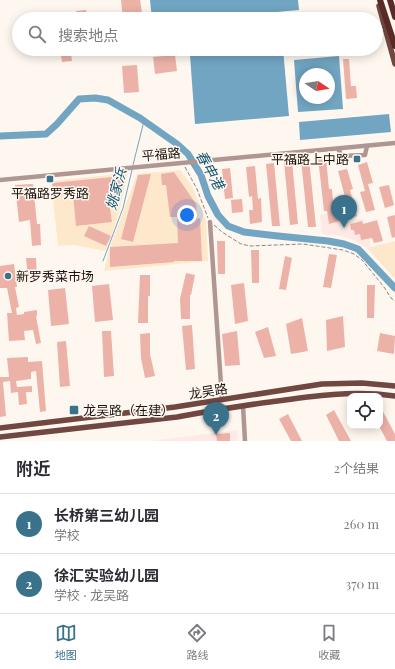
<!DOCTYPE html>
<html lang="zh">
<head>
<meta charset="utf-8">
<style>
	:root { --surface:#fff; --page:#f2f2f3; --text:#2b2b33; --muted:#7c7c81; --line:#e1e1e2; --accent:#3a728c }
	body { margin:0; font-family:"Playfair Display","Noto Sans SC",serif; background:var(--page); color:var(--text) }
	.controls { position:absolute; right:12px; bottom:12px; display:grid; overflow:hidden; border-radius:8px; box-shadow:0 2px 10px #0003 }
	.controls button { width:36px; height:36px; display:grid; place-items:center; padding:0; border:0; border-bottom:1px solid var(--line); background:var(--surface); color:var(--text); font:20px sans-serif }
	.compass { position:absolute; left:299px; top:68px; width:36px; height:36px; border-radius:50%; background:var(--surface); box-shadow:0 2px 10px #0003; rotate:102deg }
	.you { position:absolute; left:187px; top:215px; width:14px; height:14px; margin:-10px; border:3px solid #fff; border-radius:50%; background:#1a73e8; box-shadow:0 0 0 6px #1a73e833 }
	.badge { display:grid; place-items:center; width:26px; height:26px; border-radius:50%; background:var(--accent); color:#fff; font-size:13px; font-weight:700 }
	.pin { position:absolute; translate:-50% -33px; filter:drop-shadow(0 1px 2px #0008) }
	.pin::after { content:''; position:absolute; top:21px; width:14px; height:12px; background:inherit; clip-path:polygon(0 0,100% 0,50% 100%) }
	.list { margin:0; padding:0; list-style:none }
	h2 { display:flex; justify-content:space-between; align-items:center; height:52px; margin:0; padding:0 16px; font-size:17px }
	h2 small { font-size:13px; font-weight:400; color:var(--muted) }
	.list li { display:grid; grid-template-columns:26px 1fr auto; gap:12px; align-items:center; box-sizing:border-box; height:60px; padding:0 16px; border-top:1px solid var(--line) }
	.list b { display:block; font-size:15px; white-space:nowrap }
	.list p { margin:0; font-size:13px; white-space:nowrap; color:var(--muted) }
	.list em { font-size:13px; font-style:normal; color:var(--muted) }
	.icon { flex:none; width:22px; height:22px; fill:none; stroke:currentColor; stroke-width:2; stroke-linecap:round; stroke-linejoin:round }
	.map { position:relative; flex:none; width:395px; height:441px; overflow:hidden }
	.search { position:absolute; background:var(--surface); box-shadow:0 2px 10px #0003; left:12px; right:12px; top:12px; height:44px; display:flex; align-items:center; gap:10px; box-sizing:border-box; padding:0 14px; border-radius:22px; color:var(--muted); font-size:15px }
	.sheet { height:172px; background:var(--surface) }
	nav { display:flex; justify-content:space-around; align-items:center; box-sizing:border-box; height:56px; border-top:1px solid var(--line); background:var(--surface); font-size:11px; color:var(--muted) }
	nav a { display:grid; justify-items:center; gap:2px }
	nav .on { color:var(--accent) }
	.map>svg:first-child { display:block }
	.built { fill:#fee8cc }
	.education { fill:#fee9e6 }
	.water { fill:#71a5c2; fill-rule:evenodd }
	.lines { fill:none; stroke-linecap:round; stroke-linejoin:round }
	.stream { stroke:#71a5c2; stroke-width:1 }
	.river { stroke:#71a5c2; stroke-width:7 }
	.building { fill:#ecb2a8 }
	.path { stroke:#8d867f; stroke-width:1; stroke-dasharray:4 2; stroke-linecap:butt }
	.minor { stroke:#b09693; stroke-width:4.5 }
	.major { stroke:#714742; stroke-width:5.5 }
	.highway { stroke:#5a2b26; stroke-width:6 }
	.poi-dot { fill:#3a728c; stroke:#fef7ef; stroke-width:1.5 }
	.labels { text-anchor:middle; stroke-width:3; stroke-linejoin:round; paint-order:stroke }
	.street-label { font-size:13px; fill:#1b150e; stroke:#fef7ef }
	.poi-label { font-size:13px; fill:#1b150e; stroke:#fef7ef; text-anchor:start }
	.water-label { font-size:14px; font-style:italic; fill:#105471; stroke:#fef7ef }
</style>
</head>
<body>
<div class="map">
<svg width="395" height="441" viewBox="0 0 395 441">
	<rect width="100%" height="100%" fill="#fef7ef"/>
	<g class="built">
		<path d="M180 170 192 186 206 220 208 261 104 271 109 250 137 174Z"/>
		<path d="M128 173 120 208 113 232 105 251 74 245 58 246 51 181Z"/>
		<path d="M395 241V279L367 248Z"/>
	</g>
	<g class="education">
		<path d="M342 211 344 222 364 219 371 246 367 248 353 240 341 236 322 234 320 215Z"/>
		<path d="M237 430 238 441H151L184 437Z"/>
	</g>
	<g class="water">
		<path d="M150 0H298L299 10 196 19H152Z"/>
		<path d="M259 49H283L289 116 195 124 190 55Z"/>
		<path d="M339 56 343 109 298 112 294 60ZM305 74H329V98H305Z"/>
		<path d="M389 114 391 132 300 140 299 122Z"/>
	</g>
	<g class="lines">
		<g class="stream">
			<path d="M133 165 144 121"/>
			<path d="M103 261 123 208 132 170"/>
		</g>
		<path class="river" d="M0 136 46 134 57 124 79 99 95 98 108 100 140 118 177 144 188 154 201 175 208 196 218 215 228 226 244 232 278 236 328 241 344 244 358 249 395 288"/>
	</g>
	<g class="building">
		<path d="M121 0H140L143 19H123Z"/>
		<path d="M86 10 87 19H77L76 11Z"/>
		<path d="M60 49H66L67 53H71L72 61 62 62Z"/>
		<path d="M175 55 177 71 155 74 153 57Z"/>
		<path d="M343 59H349L351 86H356L357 98 346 99Z"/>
		<path d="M137 65 139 92 124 93 122 66Z"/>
		<path d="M318 158H326L329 189H332L334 214 342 213 343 220 329 224 327 211H324Z"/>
		<path d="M309 159 316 227H308L301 160Z"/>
		<path d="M292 161 298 224 290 225 284 162Z"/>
		<path d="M367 162 373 183 368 184 375 210 366 212 360 192 365 191 358 165Z"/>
		<path d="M274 163 280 226H272L266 164Z"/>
		<path d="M255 166 258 199 261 198 262 222 250 224 249 210H253L252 196 249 197 246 167Z"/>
		<path d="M230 168 233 198 225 199 222 169Z"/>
		<path d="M347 169 353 189 350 190 357 216 348 219 344 203H343L342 198 345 197 338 171Z"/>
		<path d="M174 172 196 204 197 219 200 218 202 261H174V262L110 267V247L178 243 177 217H170L166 185H162L161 174Z"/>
		<path d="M123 174V181L118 200 109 201 112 222 76 226 73 194 54 196 52 183 112 177V175Z"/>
		<path d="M151 174 133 242 121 239 138 175Z"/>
		<path d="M33 184 37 224H40L41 245 32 246 30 220 19 222 15 185Z"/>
		<path d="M389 185 394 205 385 208 379 187Z"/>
		<path d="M242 199 243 212 232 213 231 200Z"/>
		<path d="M395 215V237L392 238 387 217Z"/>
		<path d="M377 220 383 241 374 243 372 238 361 240 360 234 355 235 354 230H351L350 224 362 221 363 224Z"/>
		<path d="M89 226 111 236 106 246 84 236Z"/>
		<path d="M217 241H225V274H218Z"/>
		<path d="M251 250H259V283H252Z"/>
		<path d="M329 254 337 255 331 288 323 287Z"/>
		<path d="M285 256 292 258 286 290 279 289Z"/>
		<path d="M26 258H36L37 279H28Z"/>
		<path d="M14 264 17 287H15L19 307 16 308 17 315 24 314V312L37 310V316H36L41 343 36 344 33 330 24 331 25 340 9 341 7 313H12L7 288H0V266Z"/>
		<path d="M186 273 195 275 191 295H190V319H181L180 299Z"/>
		<path d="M140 275H150V296H148V323H138Z"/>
		<path d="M244 283 248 321 235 324 231 285Z"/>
		<path d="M109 284 113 320 95 322 92 286Z"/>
		<path d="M367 285H375L374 318H367Z"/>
		<path d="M65 288 69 324 51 326 48 290Z"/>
		<path d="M343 316 345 347 327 351 326 320Z"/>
		<path d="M302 318 308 351 291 354 286 324Z"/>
		<path d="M192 325 195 369 186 370 182 326Z"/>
		<path d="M268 327 276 356 264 358 255 332Z"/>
		<path d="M102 331H111L114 376 104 377Z"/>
		<path d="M237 331 240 365 225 366 222 334Z"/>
		<path d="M150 333V354L155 376 145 378 141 358 140 334Z"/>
		<path d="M380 333 395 336 394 354 377 351Z"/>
		<path d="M66 341 70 386 60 387 57 342Z"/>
		<path d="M28 357V362L42 361 46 411 40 412 36 371 31 372V379L16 381 17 387 32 386V392H26L27 404 19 405 18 392 11 393 10 381 3 382 6 416 0 417V377H9L7 358Z"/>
		<path d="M380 406 395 434V441H387L380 428Z"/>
		<path d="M334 410 351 441H339L326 415Z"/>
		<path d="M288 414 302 441H291L279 419Z"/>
		<path d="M230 433V441H217L216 434Z"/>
	</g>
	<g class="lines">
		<g class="path">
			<path d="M185 167 197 189 208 218"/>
			<path d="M214 225 222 232 241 244 250 246 303 244 343 250 354 254 362 260 384 287 391 298 395 301"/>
		</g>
		<g class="minor">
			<path d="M338 149 342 156 365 155 367 146"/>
			<path d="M0 180 395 143"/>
			<path d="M210 222 222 400"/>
			<path d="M243 406 245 441"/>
		</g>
		<g class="major">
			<path d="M379 6 395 64"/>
			<path d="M0 428 175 407 322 384 362 383 395 386"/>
			<path d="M0 437 177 417C208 411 239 406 270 402 312 396 353 390 395 396"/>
		</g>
		<g class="highway">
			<path d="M380 0 395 46"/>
			<path d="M390 0 395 17"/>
		</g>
	</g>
	<g class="poi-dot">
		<rect x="353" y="155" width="8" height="8" rx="2"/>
		<rect x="46" y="175" width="8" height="8" rx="2"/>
		<circle cx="8" cy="276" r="4"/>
		<rect x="69" y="405" width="10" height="10" rx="2"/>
	</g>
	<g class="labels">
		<g class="street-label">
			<text transform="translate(161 154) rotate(-5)" y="5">平福路</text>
			<text transform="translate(208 391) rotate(-9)" y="5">龙吴路</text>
		</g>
		<g class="poi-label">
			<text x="349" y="164" text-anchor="end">平福路上中路</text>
			<text x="50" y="198" text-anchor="middle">平福路罗秀路</text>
			<text x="16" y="281">新罗秀菜市场</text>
			<text x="83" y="415">龙吴路（在建）</text>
		</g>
		<g class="water-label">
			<text transform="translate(210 170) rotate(61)" y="5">春申港</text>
			<text transform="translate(116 189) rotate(-75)" y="5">姚家浜</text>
		</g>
	</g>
</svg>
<div class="controls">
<button><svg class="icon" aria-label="locate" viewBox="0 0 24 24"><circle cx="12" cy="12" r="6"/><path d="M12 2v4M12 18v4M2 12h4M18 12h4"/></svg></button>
</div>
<svg class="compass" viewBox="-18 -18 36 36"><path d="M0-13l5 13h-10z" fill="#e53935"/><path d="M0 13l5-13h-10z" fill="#7c7c81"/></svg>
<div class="you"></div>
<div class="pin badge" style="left:344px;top:228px">1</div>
<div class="pin badge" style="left:216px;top:435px">2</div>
<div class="search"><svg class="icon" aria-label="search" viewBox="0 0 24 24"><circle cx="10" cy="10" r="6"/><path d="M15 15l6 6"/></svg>搜索地点</div>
</div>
<section class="sheet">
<h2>附近<small>2个结果</small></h2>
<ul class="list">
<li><span class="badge">1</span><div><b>长桥第三幼儿园</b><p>学校</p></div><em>260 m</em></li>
<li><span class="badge">2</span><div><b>徐汇实验幼儿园</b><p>学校 · 龙吴路</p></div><em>370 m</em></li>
</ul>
</section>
<nav>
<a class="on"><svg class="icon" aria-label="map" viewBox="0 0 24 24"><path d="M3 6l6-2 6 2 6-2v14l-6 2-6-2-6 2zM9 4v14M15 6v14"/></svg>地图</a>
<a><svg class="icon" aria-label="directions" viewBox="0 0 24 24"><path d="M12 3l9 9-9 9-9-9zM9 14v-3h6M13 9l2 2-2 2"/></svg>路线</a>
<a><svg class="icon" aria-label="saved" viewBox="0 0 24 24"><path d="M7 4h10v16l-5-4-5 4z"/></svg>收藏</a>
</nav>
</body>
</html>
